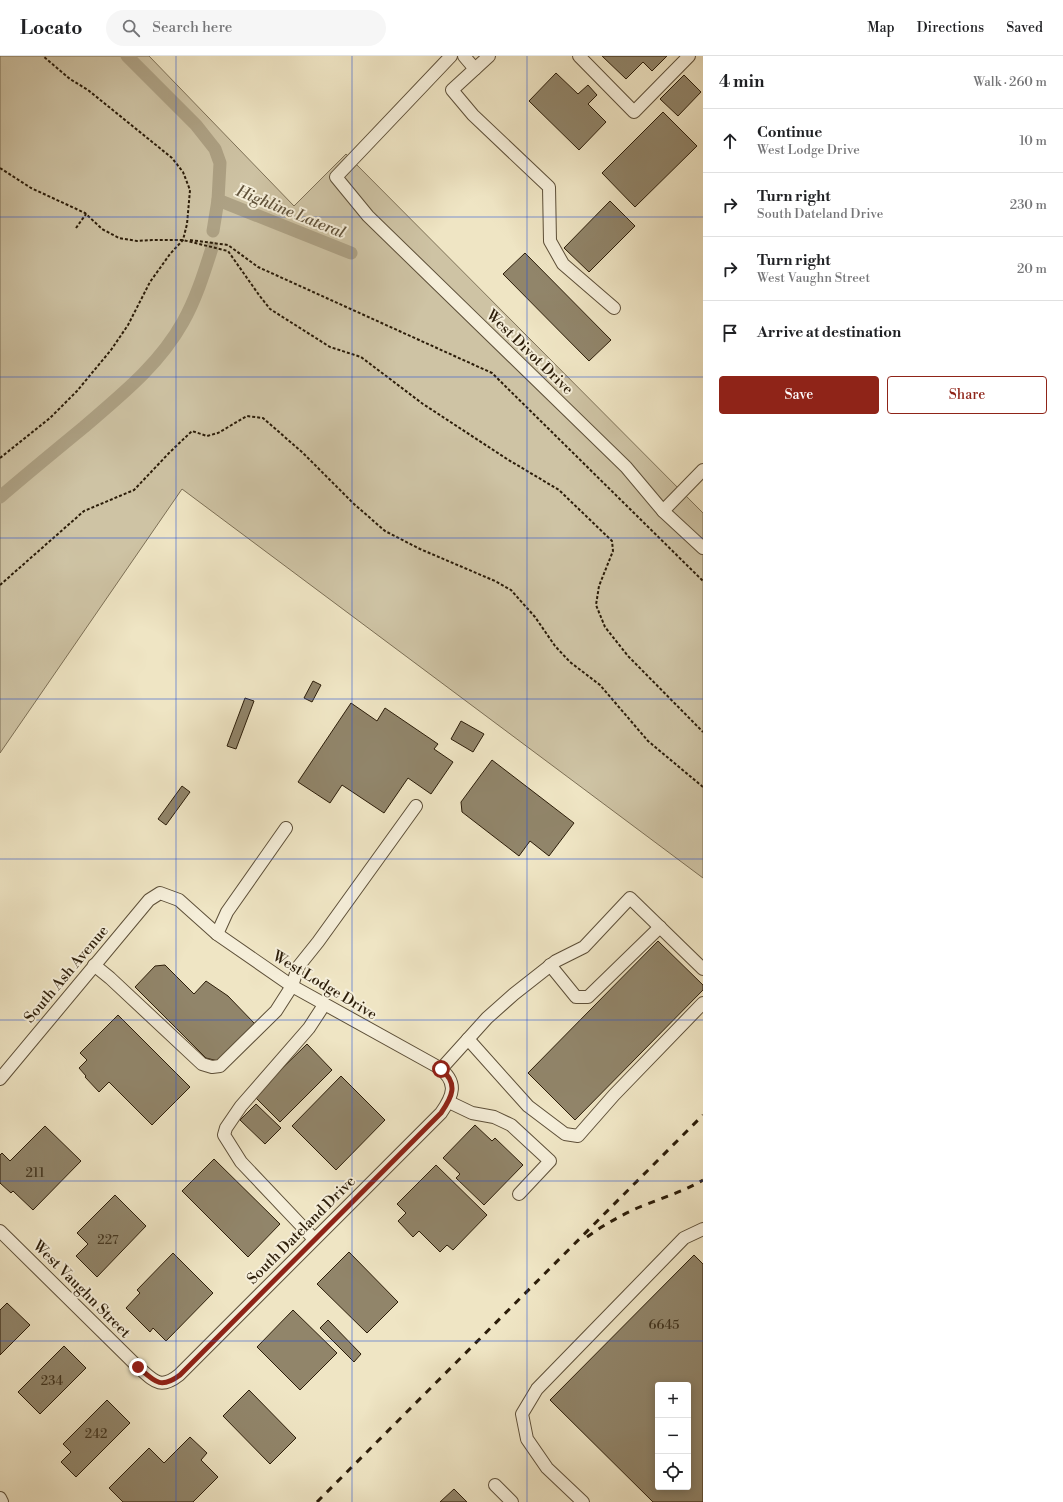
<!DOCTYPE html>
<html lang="en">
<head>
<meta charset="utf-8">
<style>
	:root { --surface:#fff; --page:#f6f6f6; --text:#202124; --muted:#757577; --line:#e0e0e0; --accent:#8f2418 }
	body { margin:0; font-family:"Libre Bodoni",serif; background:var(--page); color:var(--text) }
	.controls { position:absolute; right:12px; bottom:12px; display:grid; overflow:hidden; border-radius:4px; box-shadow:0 2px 10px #0003 }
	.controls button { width:36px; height:36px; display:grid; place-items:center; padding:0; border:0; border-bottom:1px solid var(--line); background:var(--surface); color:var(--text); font:20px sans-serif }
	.stop { position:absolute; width:12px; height:12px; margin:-9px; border:3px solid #8f2418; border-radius:50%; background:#fff }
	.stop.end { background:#8f2418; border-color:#fff; box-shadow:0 1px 4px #0008 }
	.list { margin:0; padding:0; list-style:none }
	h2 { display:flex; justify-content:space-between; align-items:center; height:52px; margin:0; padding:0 16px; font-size:17px }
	h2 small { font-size:13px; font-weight:400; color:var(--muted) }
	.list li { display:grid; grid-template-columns:26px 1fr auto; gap:12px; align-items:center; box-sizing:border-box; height:64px; padding:0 16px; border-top:1px solid var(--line) }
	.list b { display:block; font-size:15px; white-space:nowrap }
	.list p { margin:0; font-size:13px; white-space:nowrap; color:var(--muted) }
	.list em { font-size:13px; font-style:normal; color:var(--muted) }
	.actions { display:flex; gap:8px; padding:12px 16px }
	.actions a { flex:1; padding:9px 0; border:1px solid var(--accent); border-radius:4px; text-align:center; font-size:14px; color:var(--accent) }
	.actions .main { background:var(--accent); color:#fff }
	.icon { flex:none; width:22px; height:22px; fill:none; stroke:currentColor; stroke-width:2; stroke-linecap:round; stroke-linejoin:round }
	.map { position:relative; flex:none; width:703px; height:1446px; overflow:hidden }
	header { display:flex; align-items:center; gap:24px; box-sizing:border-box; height:56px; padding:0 20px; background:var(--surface); border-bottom:1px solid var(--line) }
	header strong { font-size:19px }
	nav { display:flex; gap:22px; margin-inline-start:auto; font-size:14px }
	.search { width:280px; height:36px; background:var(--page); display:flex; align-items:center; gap:10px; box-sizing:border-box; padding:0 14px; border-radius:22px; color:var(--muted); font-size:15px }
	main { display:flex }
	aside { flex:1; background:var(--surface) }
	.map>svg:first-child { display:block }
	.green { fill:#cec3a4; stroke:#7d7056 }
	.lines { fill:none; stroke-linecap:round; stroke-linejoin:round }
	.canal { stroke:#ada184; stroke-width:13 }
	.building { fill:#91856a; stroke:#2c1d09; fill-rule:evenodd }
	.minor-casing { stroke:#5d4f38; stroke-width:14 }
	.path { stroke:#2c1d09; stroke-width:2; stroke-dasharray:3 2; stroke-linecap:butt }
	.minor { stroke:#f5eed9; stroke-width:12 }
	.rail { stroke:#2c1d09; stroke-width:3; stroke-dasharray:7 7; stroke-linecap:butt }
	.route { stroke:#8f2418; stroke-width:5 }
	.grid { fill:none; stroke:#1d4ed8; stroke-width:1; stroke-opacity:0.55 }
	.labels { text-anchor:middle; stroke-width:4; stroke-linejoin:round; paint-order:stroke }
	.number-label { font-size:13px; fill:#453721 }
	.street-label { font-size:15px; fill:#2c1d09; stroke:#f5eed9 }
	.water-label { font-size:16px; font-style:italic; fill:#60523a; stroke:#f5eed9 }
</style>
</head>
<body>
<header>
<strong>Locato</strong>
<div class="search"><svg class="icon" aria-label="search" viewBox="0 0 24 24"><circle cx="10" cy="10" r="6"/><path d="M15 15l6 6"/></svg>Search here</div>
<nav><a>Map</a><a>Directions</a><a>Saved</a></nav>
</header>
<main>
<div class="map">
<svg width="703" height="1446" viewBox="0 0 703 1446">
	<rect width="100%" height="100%" fill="#efe5c4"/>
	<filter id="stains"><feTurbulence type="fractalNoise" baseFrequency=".005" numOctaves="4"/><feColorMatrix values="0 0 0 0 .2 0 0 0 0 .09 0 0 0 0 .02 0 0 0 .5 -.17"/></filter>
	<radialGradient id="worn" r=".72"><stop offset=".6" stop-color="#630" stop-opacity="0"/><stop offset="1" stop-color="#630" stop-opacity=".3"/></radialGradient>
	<path class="green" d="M0 0H149L294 150 346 98 703 457V822L182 433 0 697Z"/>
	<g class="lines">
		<g class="canal">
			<path d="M127 0 196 69 215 93 220 107 218 144 213 175"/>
			<path d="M218 144 351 197"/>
			<path d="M0 441C28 417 56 394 84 371 121 339 159 309 183 266 196 243 204 217 212 192"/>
		</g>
	</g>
	<g class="building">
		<path d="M602 0H667L652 15 643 6 626 23Z"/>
		<path d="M556 17 578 38 588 29 597 39 588 48 606 66 579 94 529 45Z"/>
		<path d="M684 19 701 36 678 60 660 43Z"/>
		<path d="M663 56 697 90 635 151 602 117Z"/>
		<path d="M610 145 635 170 589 216 564 192Z"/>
		<path d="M525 197 611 284 589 305 503 218Z"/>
		<path d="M313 625 321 629 312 646 304 642Z"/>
		<path d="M245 642 254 645 236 693 227 690Z"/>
		<path d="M351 647 377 665 385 652 438 688 434 693 453 706 431 738 408 722 384 757 342 729 330 747 298 726Z"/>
		<path d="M461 665 484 678 473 696 451 683Z"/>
		<path d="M492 704 574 767 549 800 530 785 519 800 462 756 461 746Z"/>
		<path d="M182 730 190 736 166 769 158 763Z"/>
		<path d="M658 885 703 929V934L575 1064 528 1017Z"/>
		<path d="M165 909 194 938 206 925 228 940 255 968 218 1005 206 1002 135 931 155 910Z"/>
		<path d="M118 959 190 1031 152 1069 109 1026 99 1036 85 1021 86 1020 79 1012 87 1004 80 997Z"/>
		<path d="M307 988 332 1014 280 1066 254 1040Z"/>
		<path d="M341 1020 385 1064 336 1114 292 1070Z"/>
		<path d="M256 1048 281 1072 265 1088 240 1064Z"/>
		<path d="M475 1069 492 1085 495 1082 523 1109 484 1149 456 1122 460 1118 443 1102Z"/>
		<path d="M45 1070 81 1105 33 1154 13 1135 11 1137 0 1127V1099L2 1097 10 1105Z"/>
		<path d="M214 1103 280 1168 248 1201 182 1135Z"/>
		<path d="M436 1109 487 1159 453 1194 447 1189 440 1196 419 1175 413 1181 398 1165 406 1157 397 1148Z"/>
		<path d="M115 1139 146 1170 97 1221 76 1200 88 1188 77 1177Z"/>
		<path d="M349 1196 398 1246 367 1277 317 1228Z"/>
		<path d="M173 1197 213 1237 166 1285 153 1272 150 1276 126 1252 140 1237 137 1234Z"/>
		<path d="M694 1199 703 1208V1446H653L550 1344ZM658 1329H688V1431H658Z"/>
		<path d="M7 1247 30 1269 0 1299V1254Z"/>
		<path d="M293 1254 337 1297 300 1334 257 1291Z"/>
		<path d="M328 1264 361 1298 354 1306 320 1272Z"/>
		<path d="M64 1290 86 1312 40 1358 18 1336Z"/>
		<path d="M249 1334 296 1382 270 1408 223 1360Z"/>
		<path d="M107 1344 130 1367 76 1421 61 1406 71 1396 63 1388Z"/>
		<path d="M190 1381 207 1397 201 1404 218 1421 193 1446H123L109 1432 149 1392 164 1407Z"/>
		<path d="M454 1433 467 1446H440Z"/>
	</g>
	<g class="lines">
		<defs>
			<g id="minor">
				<path d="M451 0 336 121 368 160 626 411 663 455 703 492"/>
				<path d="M464 0 475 13"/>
				<path d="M489 0 452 34 473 59 549 131 550 185 563 208 614 252"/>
				<path d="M579 0 634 56 689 0"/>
				<path d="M663 455 703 414"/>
				<path d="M217 878 227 856 286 772"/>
				<path d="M94 909 110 922 202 1008 212 1011 220 1010 276 955 292 930 298 911 318 886 416 750"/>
				<path d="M550 909 576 941H588L660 871"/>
				<path d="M468 983 528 1050 565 1078 578 1080 614 1039 703 947"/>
				<path d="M441 1013 487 962 514 938 556 905 584 891 630 842 703 913"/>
				<path d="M0 1023 149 844 160 837 179 844 217 878 292 930 438 1011C459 1026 453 1040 441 1057L179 1319C160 1334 154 1325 138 1311L0 1175"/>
				<path d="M449 1046 472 1057 494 1061 511 1069 550 1105 519 1138"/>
				<path d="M314 1183 241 1106 224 1079 226 1072 241 1050 309 972 324 949"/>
				<path d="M495 1429 512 1446"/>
				<path d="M0 1442 2 1446"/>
				<path d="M583 1446 547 1412 527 1383 522 1358 537 1333 684 1182 703 1173"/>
			</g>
		</defs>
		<use href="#minor" class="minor-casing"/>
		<g class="path">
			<path d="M0 112 31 132 85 157 102 173 119 182 137 185 152 184H183L228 195 259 239 270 253 330 291 361 301 423 348 507 403 559 434 612 485 613 495 599 530 596 549 605 571 628 600 703 676"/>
			<path d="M76 172 86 158"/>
			<path d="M190 184 228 189 258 211 492 317 703 525"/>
			<path d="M0 402 50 362 77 335 111 294 128 269 150 226 170 198 183 184 187 168 190 134 183 116 172 102 88 34 70 23 43 0"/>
			<path d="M0 529 84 455 134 434 170 396 192 375 207 380 218 377 247 360 263 362 303 397 354 448 385 475 420 493 495 525 511 534 535 561 555 590 570 606 600 629 648 685 703 731"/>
		</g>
		<use href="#minor" class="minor"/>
		<g class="rail">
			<path d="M587 1181C602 1170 618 1161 635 1153 658 1143 681 1137 703 1124"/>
			<path d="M317 1446 703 1059"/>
		</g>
	</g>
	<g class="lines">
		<path class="route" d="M138 1311C154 1325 160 1334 180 1319L441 1057C452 1041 459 1028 441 1013"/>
	</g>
	<path class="grid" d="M176 0V1446M352 0V1446M527 0V1446M0 161H703M0 321H703M0 482H703M0 643H703M0 803H703M0 964H703M0 1125H703M0 1285H703"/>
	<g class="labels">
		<g class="number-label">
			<text x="35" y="1121">211</text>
			<text x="108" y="1188">227</text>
			<text x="664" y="1273">6645</text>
			<text x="52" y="1329">234</text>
			<text x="96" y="1382">242</text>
		</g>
		<g class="street-label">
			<text transform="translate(530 296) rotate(44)" y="5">West Divot Drive</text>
			<text transform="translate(66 918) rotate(-50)" y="5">South Ash Avenue</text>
			<text transform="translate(325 929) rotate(31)" y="5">West Lodge Drive</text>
			<text transform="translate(301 1174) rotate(-45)" y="5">South Dateland Drive</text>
			<text transform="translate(82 1233) rotate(45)" y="5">West Vaughn Street</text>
		</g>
		<g class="water-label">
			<text transform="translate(291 155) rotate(22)" y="6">Highline Lateral</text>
		</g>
	</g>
	<rect width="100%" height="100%" filter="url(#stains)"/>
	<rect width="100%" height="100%" fill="url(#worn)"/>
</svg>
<div class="controls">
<button>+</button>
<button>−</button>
<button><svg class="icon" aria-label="locate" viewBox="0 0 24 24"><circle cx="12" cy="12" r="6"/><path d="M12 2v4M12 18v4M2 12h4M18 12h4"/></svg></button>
</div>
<div class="stop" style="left:441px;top:1013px"></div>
<div class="stop end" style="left:138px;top:1311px"></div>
</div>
<aside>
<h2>4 min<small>Walk · 260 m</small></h2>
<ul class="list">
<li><svg class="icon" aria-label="ahead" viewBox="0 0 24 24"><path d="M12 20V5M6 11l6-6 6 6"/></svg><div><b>Continue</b><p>West Lodge Drive</p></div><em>10 m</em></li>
<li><svg class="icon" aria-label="right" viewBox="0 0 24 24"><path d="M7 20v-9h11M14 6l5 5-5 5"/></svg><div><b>Turn right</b><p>South Dateland Drive</p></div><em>230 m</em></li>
<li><svg class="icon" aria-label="right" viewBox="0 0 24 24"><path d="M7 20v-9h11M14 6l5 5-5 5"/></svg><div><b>Turn right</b><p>West Vaughn Street</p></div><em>20 m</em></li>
<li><svg class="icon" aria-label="arrive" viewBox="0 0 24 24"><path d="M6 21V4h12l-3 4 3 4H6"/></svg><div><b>Arrive at destination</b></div></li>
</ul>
<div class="actions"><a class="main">Save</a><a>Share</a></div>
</aside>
</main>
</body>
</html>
